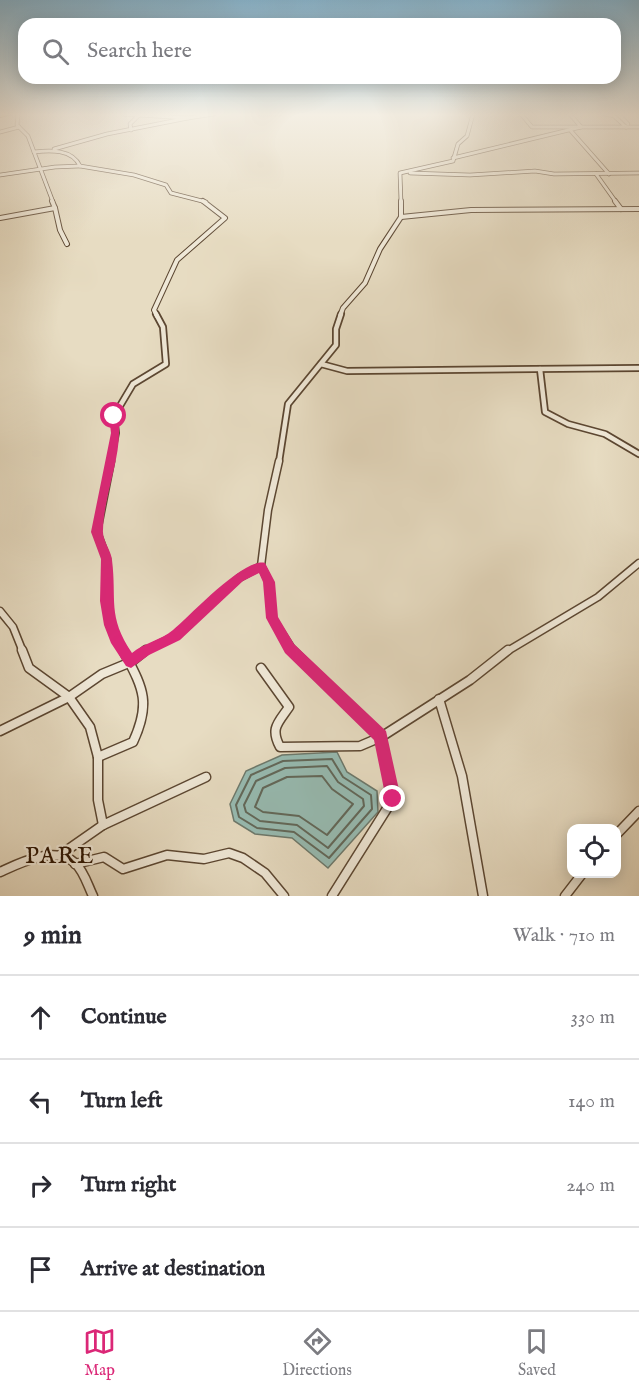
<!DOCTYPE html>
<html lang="en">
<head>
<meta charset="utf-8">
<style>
	:root { --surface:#fff; --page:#f2f2f3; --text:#2b2b33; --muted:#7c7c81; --line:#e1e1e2; --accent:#db2777 }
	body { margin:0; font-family:"IM FELL English",serif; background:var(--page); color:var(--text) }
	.controls { position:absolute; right:18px; bottom:18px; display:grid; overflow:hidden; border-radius:12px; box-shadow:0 3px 15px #0003 }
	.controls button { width:54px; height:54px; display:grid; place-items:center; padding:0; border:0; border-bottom:2px solid var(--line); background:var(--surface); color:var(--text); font:30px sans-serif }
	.stop { position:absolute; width:18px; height:18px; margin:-14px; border:4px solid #db2777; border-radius:50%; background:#fff }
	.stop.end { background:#db2777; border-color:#fff; box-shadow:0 2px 6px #0008 }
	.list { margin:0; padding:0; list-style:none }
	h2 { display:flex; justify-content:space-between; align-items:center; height:78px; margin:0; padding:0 24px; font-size:26px }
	h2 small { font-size:20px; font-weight:400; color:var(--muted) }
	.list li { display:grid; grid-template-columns:39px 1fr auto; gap:18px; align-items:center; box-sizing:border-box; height:84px; padding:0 24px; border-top:2px solid var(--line) }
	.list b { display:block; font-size:22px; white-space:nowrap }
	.list em { font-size:20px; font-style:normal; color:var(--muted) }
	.icon { flex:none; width:33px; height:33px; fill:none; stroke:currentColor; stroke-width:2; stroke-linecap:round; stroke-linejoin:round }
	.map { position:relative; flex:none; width:639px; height:896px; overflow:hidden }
	.search { position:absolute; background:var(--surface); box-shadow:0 3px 15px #0003; left:18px; right:18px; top:18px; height:66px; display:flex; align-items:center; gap:15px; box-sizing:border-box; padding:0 21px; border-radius:18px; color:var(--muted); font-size:22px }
	.sheet { height:414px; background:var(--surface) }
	nav { display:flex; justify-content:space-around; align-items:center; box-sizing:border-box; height:84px; border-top:2px solid var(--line); background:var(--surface); font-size:16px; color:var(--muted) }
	nav a { display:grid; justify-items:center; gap:3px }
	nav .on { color:var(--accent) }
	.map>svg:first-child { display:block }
	.water { fill:#97bcb3; stroke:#6d796c; stroke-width:1.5 }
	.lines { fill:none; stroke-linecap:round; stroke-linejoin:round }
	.shore { stroke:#62685a; stroke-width:2 }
	.street-far4-casing { stroke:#5c4732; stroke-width:4.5 }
	.street-far3-casing { stroke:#5c4732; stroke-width:6 }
	.street-far2-casing { stroke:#5c4732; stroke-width:8 }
	.street-far1-casing { stroke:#5c4732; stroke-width:9 }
	.street-casing { stroke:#5c4732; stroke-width:11 }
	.primary-casing { stroke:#2d1502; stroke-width:2 }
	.street-far4 { stroke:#efe8d7; stroke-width:3 }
	.street-far3 { stroke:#efe8d7; stroke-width:4 }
	.street-far2 { stroke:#efe8d7; stroke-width:4.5 }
	.street-far1 { stroke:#efe8d7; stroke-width:6 }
	.street { stroke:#efe8d7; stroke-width:8 }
	.primary { fill:#e4be81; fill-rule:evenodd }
	.route { fill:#db2777 }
	.labels { text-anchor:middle; stroke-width:4.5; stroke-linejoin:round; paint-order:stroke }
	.near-quarter-label { font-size:24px; letter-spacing:1.5px; fill:#2d1502; stroke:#efe8d7 }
</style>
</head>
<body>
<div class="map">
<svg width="639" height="896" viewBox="0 0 639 896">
	<rect width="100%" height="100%" fill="#e7dcc2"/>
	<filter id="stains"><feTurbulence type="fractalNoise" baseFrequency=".00333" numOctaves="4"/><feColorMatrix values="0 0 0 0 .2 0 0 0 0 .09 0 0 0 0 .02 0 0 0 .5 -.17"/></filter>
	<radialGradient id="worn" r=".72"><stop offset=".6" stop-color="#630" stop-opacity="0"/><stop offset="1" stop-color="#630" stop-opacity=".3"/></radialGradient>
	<path class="water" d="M337 752 347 772 377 791 378 812 328 868 292 838 255 834 234 821 230 804 246 771 282 755Z"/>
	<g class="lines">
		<g class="shore">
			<path d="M332 759 343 777 371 795 372 809 329 858 294 832 257 828 239 817 236 805 251 775 283 761Z"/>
			<path d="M327 766 338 782 363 799 364 806 328 848 297 825 260 821 246 812 244 805 256 781 285 768Z"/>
			<path d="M322 776 332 789 353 804 327 835 299 816 263 812 255 807 263 788 287 777Z"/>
		</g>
		<defs>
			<g id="street-far4">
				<path d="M18 114 17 125 28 136 34 152C50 150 72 149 80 166L134 175 166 185 171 193 206 202"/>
				<path d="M122 114 188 118 214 114"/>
				<path d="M260 114H280"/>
				<path d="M521 114 532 127H639"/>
				<path d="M605 114 614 116 626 127"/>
				<path d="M618 114 628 124"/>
				<path d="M131 130 130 124 139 115"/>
				<path d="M571 131 609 174"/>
				<path d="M0 132 19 127"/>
				<path d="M54 149 107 134 188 118"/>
				<path d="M34 152 53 202"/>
				<path d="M453 158 581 127 570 114"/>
				<path d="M410 173 470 175 535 171 554 174 639 173"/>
				<path d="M596 174 616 202"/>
				<path d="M0 175 55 167 80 166"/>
				<path d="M401 202 400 173 453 161 458 144 467 136 473 114"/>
			</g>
			<g id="street-far3">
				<path d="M615 201 621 209"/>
				<path d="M55 208 60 230 67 244"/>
				<path d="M401 217 471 210 639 209"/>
				<path d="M0 218 55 208 52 201"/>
				<path d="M157 316 154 310 177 260 225 218 203 201"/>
				<path d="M340 316 343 308 365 283 380 249 401 217V201"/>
			</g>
			<g id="street-far2">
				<path d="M321 364 347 371 639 368"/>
				<path d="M540 369 545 412 568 424 605 434 639 454"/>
				<path d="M110 462 116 433 114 416 133 384 166 364 163 327 156 314"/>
				<path d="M279 462 288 404 336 345V329L341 314"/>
			</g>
			<g id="street-far1">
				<path d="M111 461 97 532 107 559 106 601 110 625 124 652"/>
				<path d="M261 566 269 582 272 618 294 652"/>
				<path d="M0 611 13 627 23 652"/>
				<path d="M143 652 175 636 239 578 261 566 268 510 279 461"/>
				<path d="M506 652 598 597 639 563"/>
			</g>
			<g id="street">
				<path d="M22 650 29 668 69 697 90 727 98 757V800L103 825"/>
				<path d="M292 650 381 737 393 799 332 896"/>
				<path d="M261 668 289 707C278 723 270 728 280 747L360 746 381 737 470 680 508 650"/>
				<path d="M439 699 462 776 483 896"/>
				<path d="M0 731 69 697 102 674 131 662 146 650"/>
				<path d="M98 757 133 742C152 701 142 687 123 650"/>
				<path d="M616 835 639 811"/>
				<path d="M60 855 103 825 206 777"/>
				<path d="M75 864 104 857 123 869 167 855 204 859 229 853 243 858 265 873 284 896"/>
				<path d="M0 872C20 863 55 845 75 863 84 871 88 886 93 896"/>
				<path d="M565 896 582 874"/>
			</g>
			<path id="primary" d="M6 114H12L0 117V115Z"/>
		</defs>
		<use href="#street-far4" class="street-far4-casing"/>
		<use href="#street-far3" class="street-far3-casing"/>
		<use href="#street-far2" class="street-far2-casing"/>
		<use href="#street-far1" class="street-far1-casing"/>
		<use href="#street" class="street-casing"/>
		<use href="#primary" class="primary-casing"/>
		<use href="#street-far4" class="street-far4"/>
		<use href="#street-far3" class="street-far3"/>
		<use href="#street-far2" class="street-far2"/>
		<use href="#street-far1" class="street-far1"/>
		<use href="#street" class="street"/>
		<use href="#primary" class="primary"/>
	</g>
	<linearGradient id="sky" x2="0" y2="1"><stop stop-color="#87b7d3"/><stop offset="0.48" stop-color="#f4efe4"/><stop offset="1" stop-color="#f4efe4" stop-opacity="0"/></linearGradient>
	<rect width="639" height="239" fill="url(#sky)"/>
	<path class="route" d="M114 413 118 416C124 454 104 491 103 530 102 540 111 550 112 560 117 600 107 616 132 653 144 643 161 640 173 630 190 616 244 557 265 563L275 582 278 617 294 644 386 731 401 799 399 804 393 806 388 804 386 799 374 740 285 653 266 618 263 582 259 573 243 581 180 640 149 655 131 668 126 666 111 643 104 625 100 601 101 559 91 532 111 433 109 416Z"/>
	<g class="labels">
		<g class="near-quarter-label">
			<text x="60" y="863">PARE</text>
		</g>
	</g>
	<rect width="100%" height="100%" filter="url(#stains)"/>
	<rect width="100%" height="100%" fill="url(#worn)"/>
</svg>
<div class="controls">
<button><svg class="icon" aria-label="locate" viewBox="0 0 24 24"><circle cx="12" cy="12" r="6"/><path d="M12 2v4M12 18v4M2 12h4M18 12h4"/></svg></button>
</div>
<div class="stop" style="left:114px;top:416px"></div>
<div class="stop end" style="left:393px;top:799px"></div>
<div class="search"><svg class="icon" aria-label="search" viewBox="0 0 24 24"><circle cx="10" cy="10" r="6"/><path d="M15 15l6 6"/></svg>Search here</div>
</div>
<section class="sheet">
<h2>9 min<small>Walk · 710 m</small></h2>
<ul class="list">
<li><svg class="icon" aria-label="ahead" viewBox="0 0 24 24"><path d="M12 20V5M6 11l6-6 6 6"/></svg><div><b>Continue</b></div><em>330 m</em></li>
<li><svg class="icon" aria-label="left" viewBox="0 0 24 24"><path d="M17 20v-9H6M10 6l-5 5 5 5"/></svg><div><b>Turn left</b></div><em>140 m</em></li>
<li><svg class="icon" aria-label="right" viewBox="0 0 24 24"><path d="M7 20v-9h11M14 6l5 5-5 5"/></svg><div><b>Turn right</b></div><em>240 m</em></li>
<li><svg class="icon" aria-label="arrive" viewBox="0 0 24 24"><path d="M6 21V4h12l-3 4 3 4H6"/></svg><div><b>Arrive at destination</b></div></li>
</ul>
</section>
<nav>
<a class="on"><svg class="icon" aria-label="map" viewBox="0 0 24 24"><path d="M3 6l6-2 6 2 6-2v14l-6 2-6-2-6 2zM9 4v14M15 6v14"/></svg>Map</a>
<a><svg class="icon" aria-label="directions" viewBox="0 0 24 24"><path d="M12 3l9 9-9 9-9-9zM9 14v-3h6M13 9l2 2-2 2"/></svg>Directions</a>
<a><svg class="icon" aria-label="saved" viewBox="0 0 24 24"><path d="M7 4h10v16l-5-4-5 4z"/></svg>Saved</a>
</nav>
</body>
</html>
